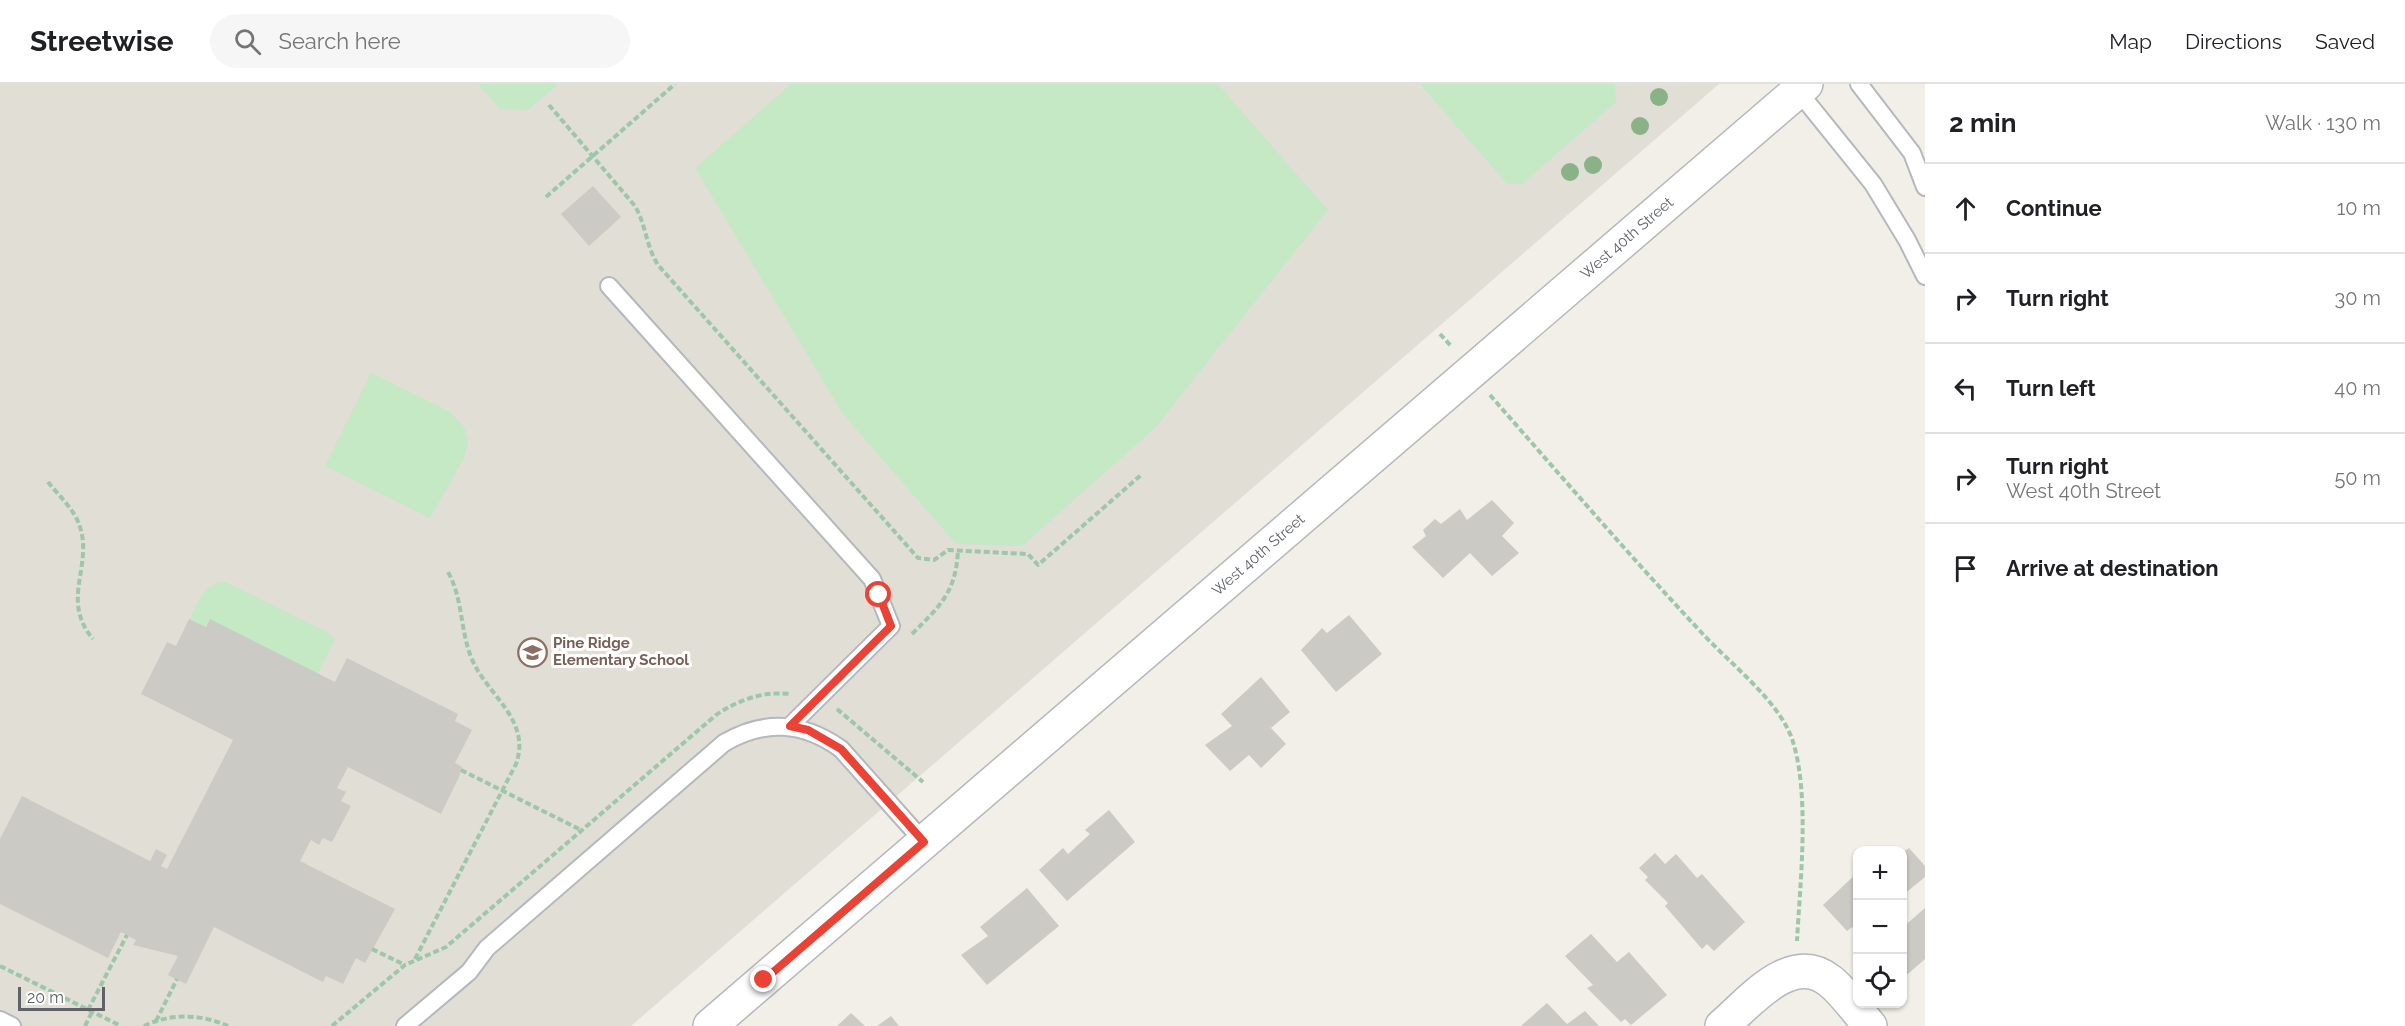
<!DOCTYPE html>
<html lang="en">
<head>
<meta charset="utf-8">
<style>
	:root { --surface:#fff; --page:#f6f6f6; --text:#202124; --muted:#757577; --line:#e0e0e0 }
	body { margin:0; font-family:Raleway,sans-serif; background:var(--page); color:var(--text) }
	.controls { position:absolute; right:18px; bottom:18px; display:grid; overflow:hidden; border-radius:12px; box-shadow:0 2px 4px #0004 }
	.controls button { width:54px; height:54px; display:grid; place-items:center; padding:0; border:0; border-bottom:2px solid var(--line); background:var(--surface); color:var(--text); font:30px sans-serif }
	.scale { position:absolute; left:18px; bottom:15px; width:87px; box-sizing:border-box; padding-left:6px; border:3px solid #5f6368; border-top:0; font-size:16px; line-height:21px; white-space:nowrap; color:#5f6368; -webkit-text-stroke:4px #fff; paint-order:stroke }
	.stop { position:absolute; width:18px; height:18px; margin:-14px; border:4px solid #ea4335; border-radius:50%; background:#fff }
	.stop.end { background:#ea4335; border-color:#fff; box-shadow:0 2px 6px #0008 }
	.list { margin:0; padding:0; list-style:none }
	h2 { display:flex; justify-content:space-between; align-items:center; height:78px; margin:0; padding:0 24px; font-size:26px }
	h2 small { font-size:20px; font-weight:400; color:var(--muted) }
	.list li { display:grid; grid-template-columns:39px 1fr auto; gap:18px; align-items:center; box-sizing:border-box; height:90px; padding:0 24px; border-top:2px solid var(--line) }
	.list b { display:block; font-size:22px; white-space:nowrap }
	.list p { margin:0; font-size:20px; white-space:nowrap; color:var(--muted) }
	.list em { font-size:20px; font-style:normal; color:var(--muted) }
	.icon { flex:none; width:33px; height:33px; fill:none; stroke:currentColor; stroke-width:2; stroke-linecap:round; stroke-linejoin:round }
	.map { position:relative; flex:none; width:1925px; height:942px; overflow:hidden }
	header { display:flex; align-items:center; gap:36px; box-sizing:border-box; height:84px; padding:0 30px; background:var(--surface); border-bottom:2px solid var(--line) }
	header strong { font-size:28px }
	nav { display:flex; gap:33px; margin-inline-start:auto; font-size:21px }
	.search { width:420px; height:54px; background:var(--page); display:flex; align-items:center; gap:15px; box-sizing:border-box; padding:0 21px; border-radius:33px; color:var(--muted); font-size:22px }
	main { display:flex }
	aside { flex:1; background:var(--surface) }
	.map>svg:first-child { display:block }
	.education { fill:#e1ded6 }
	.green { fill:#c5e8c5 }
	.building { fill:#cccac5 }
	.lines { fill:none; stroke-linecap:round; stroke-linejoin:round }
	.service-casing { stroke:#b5b8bc; stroke-width:20 }
	.minor-casing { stroke:#b5b8bc; stroke-width:36 }
	.tertiary-casing { stroke:#b5b8bc; stroke-width:36 }
	.path { stroke:#9cc7a9; stroke-width:4; stroke-dasharray:6 3; stroke-linecap:butt }
	.service { stroke:#fff; stroke-width:16 }
	.minor { stroke:#fff; stroke-width:33 }
	.tertiary { stroke:#fff; stroke-width:33 }
	.tree { fill:#89b387 }
	.route { stroke:#ea4335; stroke-width:8 }
	.labels { text-anchor:middle; stroke-width:6; stroke-linejoin:round; paint-order:stroke }
	.street-label { font-size:15px; fill:#5f6368; stroke:#fff }
	.education-label { font-size:15px; font-weight:bold; fill:#785e54; stroke:#fff; text-anchor:start }
</style>
</head>
<body>
<header>
<strong>Streetwise</strong>
<div class="search"><svg class="icon" aria-label="search" viewBox="0 0 24 24"><circle cx="10" cy="10" r="6"/><path d="M15 15l6 6"/></svg>Search here</div>
<nav><a>Map</a><a>Directions</a><a>Saved</a></nav>
</header>
<main>
<div class="map">
<svg width="1925" height="942" viewBox="0 0 1925 942">
	<rect width="100%" height="100%" fill="#f1efe8"/>
	<path class="education" d="M0 0H1719L631 942H0Z"/>
	<g class="green">
		<path d="M478 0H558L528 26 500 25Z"/>
		<path d="M791 0H1218L1328 126 1155 344 1022 462 956 460 843 330 695 84Z"/>
		<path d="M1420 0H1615L1616 18 1522 100H1507Z"/>
		<path d="M371 289 449 327 464 343 468 358 464 374 430 434 325 382Z"/>
		<path d="M226 498 327 548 335 555 318 590 210 536 206 543 190 535C198 518 204 498 226 498Z"/>
	</g>
	<g class="building">
		<path d="M593 102 621 133 589 162 561 130Z"/>
		<path d="M1492 416 1514 439 1502 452 1519 469 1492 492 1470 469 1443 494 1412 463 1426 452 1423 446 1435 435 1441 440 1460 425 1467 436Z"/>
		<path d="M1349 531 1382 570 1336 608 1301 566 1322 544 1327 549Z"/>
		<path d="M189 535 206 543 210 535 335 598 347 574 458 630 455 637 472 646 455 679 462 683 459 693 441 730 348 683 337 704 346 708 341 717 351 722 332 758 323 754 319 761 311 756 300 777 395 825 365 879 356 874 343 900 326 892 323 898 214 843 186 900 168 891 178 872 133 861 136 856 121 848 108 874 0 820V755L22 712 150 777 156 765 167 771 161 782 167 785 233 656 141 610 167 558 176 562Z"/>
		<path d="M1261 593 1290 628 1271 644 1286 660 1261 684 1249 671 1230 687 1205 661 1232 642 1221 630Z"/>
		<path d="M1109 726 1135 758 1067 817 1039 786 1063 764 1068 770 1090 750 1085 746Z"/>
		<path d="M1909 764 1925 782V793L1903 811 1906 815 1902 818V769Z"/>
		<path d="M1655 769 1665 780 1676 770 1697 794 1702 790 1745 838 1714 867 1707 860 1702 865 1665 822 1668 819 1645 796 1648 793 1639 784Z"/>
		<path d="M1858 788V848L1852 843 1847 847 1823 821Z"/>
		<path d="M1027 804 1059 842 987 901 961 871 988 852 980 843Z"/>
		<path d="M1925 824V875L1902 895V844Z"/>
		<path d="M1591 850 1617 878 1629 868 1667 911 1631 941 1625 935 1621 938 1587 904 1593 901 1565 872Z"/>
		<path d="M1547 919 1567 940 1585 927 1599 942H1521Z"/>
		<path d="M851 929 865 942H837Z"/>
		<path d="M891 932 899 942H877Z"/>
	</g>
	<g class="lines">
		<defs>
			<g id="service">
				<path d="M1859 0 1912 69 1925 103"/>
				<path d="M1798 7 1873 100 1907 156 1925 192"/>
				<path d="M609 202 872 495 891 542 790 642"/>
				<path d="M0 936 12 942"/>
				<path d="M405 942 469 888 487 864 724 659C765 635 803 638 841 665L924 758"/>
			</g>
			<path id="minor" d="M1722 942C1750 918 1791 866 1830 897 1845 909 1858 928 1870 942"/>
			<g id="tertiary">
				<path id="s1" d="M710 942 1806 0"/>
			</g>
		</defs>
		<use href="#service" class="service-casing"/>
		<use href="#minor" class="minor-casing"/>
		<use href="#tertiary" class="tertiary-casing"/>
		<g class="path">
			<path d="M549 21 635 122C646 141 646 162 658 181L918 474 934 476 948 466 1028 470 1038 481 1141 391"/>
			<path d="M546 113 675 0"/>
			<path d="M1440 250 1452 263"/>
			<path d="M1490 311C1560 391 1629 471 1701 548 1729 579 1781 618 1793 658 1810 712 1800 800 1797 857"/>
			<path d="M48 398C59 412 75 426 80 443 93 483 60 516 93 555"/>
			<path d="M912 550C941 521 956 508 958 466"/>
			<path d="M837 625 923 698"/>
			<path d="M461 686 581 746"/>
			<path d="M372 865 405 881"/>
			<path d="M415 875 516 680C532 635 486 611 471 573 460 545 463 515 448 488"/>
			<path d="M0 882 121 942"/>
			<path d="M88 926 127 851"/>
			<path d="M156 937 177 895"/>
			<path d="M85 942 92 928"/>
			<path d="M144 942C170 929 202 930 228 942"/>
			<path d="M332 942 405 881 446 863 716 631C738 616 763 607 790 610"/>
		</g>
		<use href="#service" class="service"/>
		<use href="#minor" class="minor"/>
		<use href="#tertiary" class="tertiary"/>
	</g>
	<g class="tree">
		<circle cx="1659" cy="13" r="9"/>
		<circle cx="1640" cy="42" r="9"/>
		<circle cx="1593" cy="81" r="9"/>
		<circle cx="1570" cy="88" r="9"/>
	</g>
	<g class="lines">
		<path class="route" d="M764 896 924 758 841 665 808 646 790 642 891 542 879 511"/>
	</g>
	<defs>
		<symbol id="school-ring" viewBox="-11 -11 22 22"><circle r="9.5" fill="#fff" stroke="#8d6e63" stroke-width="1.5"/><path d="M0-5L7-2L0 1L-7-2ZM-4 1L0 2.5L4 1V4Q0 6-4 4Z" fill="#8d6e63"/></symbol>
	</defs>
	<g fill-rule="evenodd">
		<use href="#school-ring" x="516" y="552" width="33" height="33"/>
	</g>
	<g class="labels">
		<g class="street-label">
			<text dy="5" stroke="none"><textPath href="#s1" startOffset="1209">West 40th Street</textPath></text>
			<text dy="5" stroke="none"><textPath href="#s1" startOffset="723">West 40th Street</textPath></text>
		</g>
		<g class="education-label">
			<text x="553" y="564">Pine Ridge<tspan x="553" dy="17">Elementary School</tspan></text>
		</g>
	</g>
</svg>
<div class="controls">
<button>+</button>
<button>−</button>
<button><svg class="icon" aria-label="locate" viewBox="0 0 24 24"><circle cx="12" cy="12" r="6"/><path d="M12 2v4M12 18v4M2 12h4M18 12h4"/></svg></button>
</div>
<div class="scale">20 m</div>
<div class="stop" style="left:879px;top:511px"></div>
<div class="stop end" style="left:764px;top:896px"></div>
</div>
<aside>
<h2>2 min<small>Walk · 130 m</small></h2>
<ul class="list">
<li><svg class="icon" aria-label="ahead" viewBox="0 0 24 24"><path d="M12 20V5M6 11l6-6 6 6"/></svg><div><b>Continue</b></div><em>10 m</em></li>
<li><svg class="icon" aria-label="right" viewBox="0 0 24 24"><path d="M7 20v-9h11M14 6l5 5-5 5"/></svg><div><b>Turn right</b></div><em>30 m</em></li>
<li><svg class="icon" aria-label="left" viewBox="0 0 24 24"><path d="M17 20v-9H6M10 6l-5 5 5 5"/></svg><div><b>Turn left</b></div><em>40 m</em></li>
<li><svg class="icon" aria-label="right" viewBox="0 0 24 24"><path d="M7 20v-9h11M14 6l5 5-5 5"/></svg><div><b>Turn right</b><p>West 40th Street</p></div><em>50 m</em></li>
<li><svg class="icon" aria-label="arrive" viewBox="0 0 24 24"><path d="M6 21V4h12l-3 4 3 4H6"/></svg><div><b>Arrive at destination</b></div></li>
</ul>
</aside>
</main>
</body>
</html>
